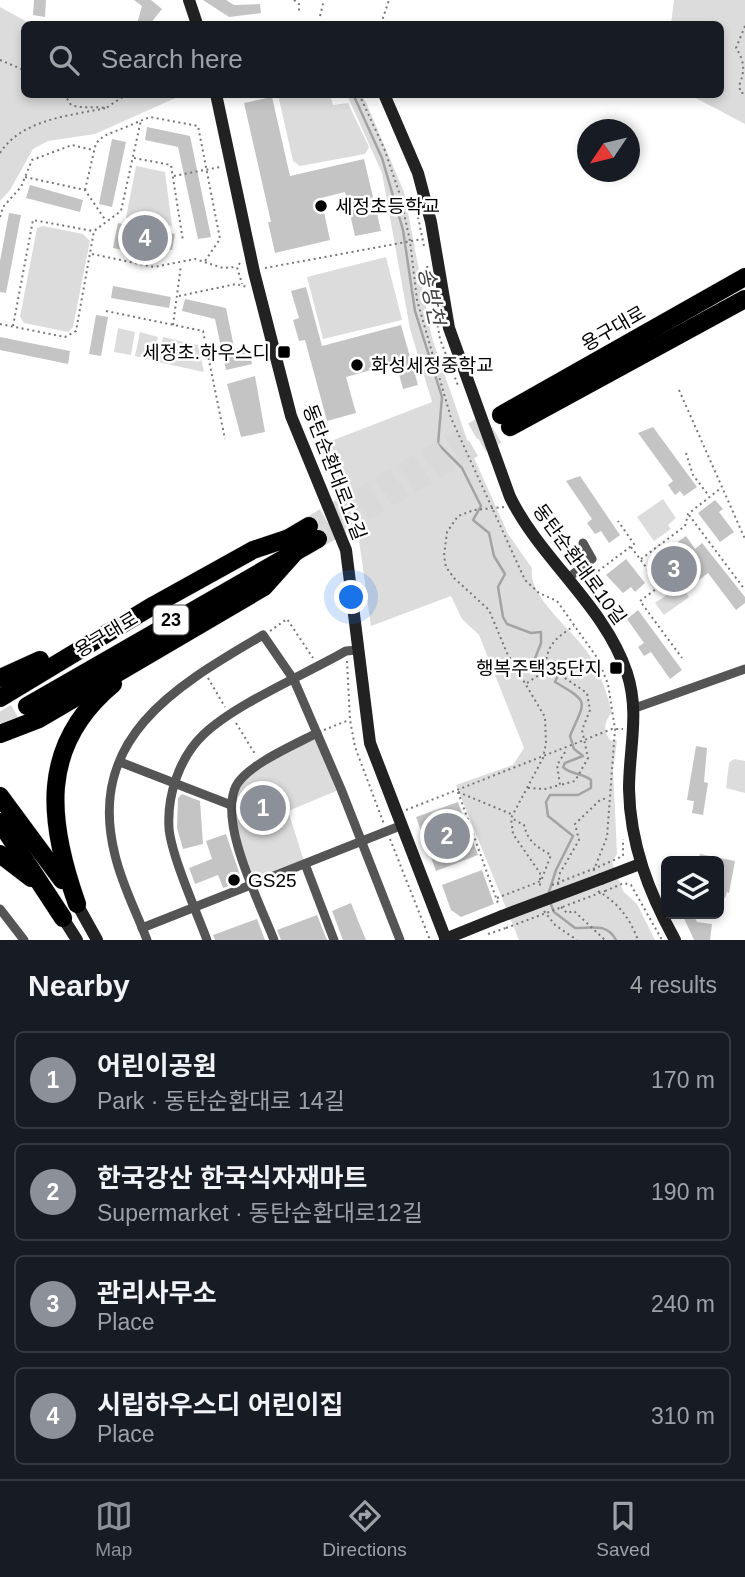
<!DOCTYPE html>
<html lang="en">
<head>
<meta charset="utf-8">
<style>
	:root { --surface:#171b24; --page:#20242c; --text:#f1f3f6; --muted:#9ea1a6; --line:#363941; --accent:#8c9099 }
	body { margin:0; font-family:Helvetica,"Noto Sans KR",sans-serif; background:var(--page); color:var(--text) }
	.controls { position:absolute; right:21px; bottom:21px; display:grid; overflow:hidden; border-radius:10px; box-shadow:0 4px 10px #0003 }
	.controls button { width:63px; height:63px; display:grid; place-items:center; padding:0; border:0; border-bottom:2px solid var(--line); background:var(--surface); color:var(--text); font:35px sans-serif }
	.compass { position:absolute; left:577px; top:119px; width:63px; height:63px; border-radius:50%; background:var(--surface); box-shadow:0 4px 10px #0003; rotate:235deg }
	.you { position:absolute; left:352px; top:598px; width:24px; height:24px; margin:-18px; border:5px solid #fff; border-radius:50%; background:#1a73e8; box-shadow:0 0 0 10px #1a73e833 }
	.badge { display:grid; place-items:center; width:46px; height:46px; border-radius:50%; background:var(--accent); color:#fff; font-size:23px; font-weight:700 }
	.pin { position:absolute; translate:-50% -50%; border:4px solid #fff; box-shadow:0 2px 7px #0006 }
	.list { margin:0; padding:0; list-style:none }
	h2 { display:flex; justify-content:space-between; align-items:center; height:91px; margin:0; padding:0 28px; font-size:30px }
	h2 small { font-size:23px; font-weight:400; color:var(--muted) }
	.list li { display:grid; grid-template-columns:46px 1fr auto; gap:21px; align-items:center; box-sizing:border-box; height:98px; margin:0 14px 14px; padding:0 14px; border:2px solid var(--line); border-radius:10px }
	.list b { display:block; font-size:26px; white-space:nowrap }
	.list p { margin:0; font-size:23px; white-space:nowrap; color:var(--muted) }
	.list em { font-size:23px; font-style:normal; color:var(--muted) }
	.icon { flex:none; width:38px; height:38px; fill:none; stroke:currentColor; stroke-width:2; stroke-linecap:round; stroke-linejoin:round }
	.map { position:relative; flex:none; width:745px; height:940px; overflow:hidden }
	.search { position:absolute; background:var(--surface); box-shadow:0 4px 10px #0003; left:21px; right:21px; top:21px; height:77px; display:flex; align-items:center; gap:18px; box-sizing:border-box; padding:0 24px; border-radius:10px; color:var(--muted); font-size:26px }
	.sheet { height:539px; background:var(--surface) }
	nav { display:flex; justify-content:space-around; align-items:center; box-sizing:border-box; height:98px; border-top:2px solid var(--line); background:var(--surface); font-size:19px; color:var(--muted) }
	nav a { display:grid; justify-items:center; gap:4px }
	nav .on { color:var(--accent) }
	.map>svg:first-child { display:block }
	.green { fill:#dcdcdc }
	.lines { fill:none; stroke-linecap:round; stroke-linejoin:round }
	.stream { stroke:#a3a3a3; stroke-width:2.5 }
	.building { fill:#c4c4c4 }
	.highway-tunnel { stroke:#d9d9d9; stroke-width:18; stroke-dasharray:18 9; stroke-linecap:butt }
	.highway-casing { stroke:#dbdbdb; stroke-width:19 }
	.path { stroke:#777; stroke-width:2; stroke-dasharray:2 3.5; stroke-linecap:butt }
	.street { stroke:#555; stroke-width:9 }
	.secondary { stroke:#222; stroke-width:12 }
	.highway { stroke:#000; stroke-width:18 }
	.path-bridge { stroke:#777; stroke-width:2; stroke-dasharray:2 3.5; stroke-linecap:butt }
	.secondary-bridge { stroke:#222; stroke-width:12 }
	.poi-dot { fill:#000; stroke:#fff; stroke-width:2.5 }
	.labels { text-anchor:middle; stroke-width:5; stroke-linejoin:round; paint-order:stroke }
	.shield { fill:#fff; stroke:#4c4c4c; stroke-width:2 }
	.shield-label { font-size:18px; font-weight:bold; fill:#000 }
	.poi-label { font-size:19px; fill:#000; stroke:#fff; text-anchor:start }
	.street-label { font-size:19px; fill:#000; stroke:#fff }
	.water-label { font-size:21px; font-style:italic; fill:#444; stroke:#fff }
</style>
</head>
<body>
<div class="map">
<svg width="745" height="940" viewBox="0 0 745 940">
	<rect width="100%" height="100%" fill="#fff"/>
	<g class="green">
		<path d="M674 0H745V124L690 95 720 94V24H671Z"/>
		<path d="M0 7 31 24H24V94L197 95 180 96 95 134 48 141 33 149 10 190 0 201Z"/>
		<path d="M330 95 333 105 348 103 369 147 365 154 300 166 293 161 279 99 281 95Z"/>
		<path d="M347 95H361L366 102 404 192 432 338 471 451 508 534 532 568C527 597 574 630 590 656 601 674 606 691 612 712 604 722 603 730 610 740L617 741 613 769 617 854 612 862 623 891 637 904 655 940H519L456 785 513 765 524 748 479 635 462 619 451 596 371 626 359 540 318 446 432 402 410 329 382 173Z"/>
		<path d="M136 166 165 172 172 226 126 218Z"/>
		<path d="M43 226 83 234 90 241 73 327 68 332 24 323 20 317 37 228Z"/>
		<path d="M386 257 402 320 323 339 307 277Z"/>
		<path d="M118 328 135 332 131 355 114 352Z"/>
		<path d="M140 332 158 337 153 360 135 356Z"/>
		<path d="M163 337 198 345 204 372 158 362Z"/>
		<path d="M663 499 676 518 668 525 671 529 654 541 637 517Z"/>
		<path d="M681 585 689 597 664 615 655 603Z"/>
		<path d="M317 733 341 789 288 811 305 864 253 884C246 864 228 826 231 805 236 770 290 749 317 733Z"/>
		<path d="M734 759 745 761V793L726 788 729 763Z"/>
	</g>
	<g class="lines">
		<g class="stream">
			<path d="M353 94 382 158 403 230 415 311 442 397 438 444 462 468 481 506 473 520 489 533 494 556 505 574 498 587 503 617 507 624 531 633 541 632V643L534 661 543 664 565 660 555 682C591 703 585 700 570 736L574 749 583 756 565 763 563 767C571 775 583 773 591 780V788L578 795H550L546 802 548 816 573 836 556 870 549 892"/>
			<path d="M550 902 554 912 575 928C593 928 607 923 616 940"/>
		</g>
	</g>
	<g class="building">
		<path d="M34 0H46L45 17 33 15Z"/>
		<path d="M134 0H151L162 9 150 24H137L142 6Z"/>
		<path d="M203 0H226L234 5 260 4 261 13 229 17Z"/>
		<path d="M272 97 290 176 364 159 381 231 355 236 345 192 321 198 330 240 275 253 268 222H271L244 103Z"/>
		<path d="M147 127 190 136 211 237 198 239 178 147 145 140Z"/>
		<path d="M112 139 126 142 112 207 99 204Z"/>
		<path d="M30 185 83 200 80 212 26 198Z"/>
		<path d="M9 213 21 215 6 293 0 292V261Z"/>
		<path d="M118 223 175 234 172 250 130 242 128 251 113 248Z"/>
		<path d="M113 286 171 297 169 308 111 298Z"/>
		<path d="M306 287 322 346 401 325 418 385 403 389 396 363 346 377 356 413 327 421 305 340 299 341 293 320 299 318 291 291Z"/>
		<path d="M185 299 226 308 235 352 249 349 252 364 226 370 215 319 182 311Z"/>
		<path d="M96 315 108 317 101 356 89 354Z"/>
		<path d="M0 337 70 351 68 364 0 350Z"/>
		<path d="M255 376 265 432 241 437 227 384Z"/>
		<path d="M653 427 697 487 684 496 680 491 675 495 668 485 673 481 638 433Z"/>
		<path d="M580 476 620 535 609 543 601 531 595 534 587 523 592 519 566 481Z"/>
		<path d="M715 500 723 509 719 512 734 532 720 542 698 513Z"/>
		<path d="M686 536 695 549 702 543 745 597V603L736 610 708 573 695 583 690 577 677 586 657 557Z"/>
		<path d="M626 559 645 583 635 592 631 587 623 593 606 575Z"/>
		<path d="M638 610 682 670 670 679 651 652 644 656 638 647 644 643 627 619Z"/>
		<path d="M696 746 707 748 704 782 708 783 703 815 692 813 694 801 687 800Z"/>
		<path d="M182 794 200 801 203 844 183 849 177 828 178 798Z"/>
		<path d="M458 802 478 855 436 871 416 817Z"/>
		<path d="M226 834 242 881 223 888 218 875 195 884 189 868 212 859 206 841Z"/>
		<path d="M700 854 735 861 729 893 727 892 725 898 719 897V861H698Z"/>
		<path d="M482 870 494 904 461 917 451 910 442 885Z"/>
		<path d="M351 903 359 923 366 940H343L332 911Z"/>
		<path d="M682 914H693L697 922 712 924 710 940H694Z"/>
		<path d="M317 915 327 940H281L277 930Z"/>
		<path d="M257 919 265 940H215L213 935Z"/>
	</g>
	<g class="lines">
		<g class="highway-tunnel">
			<path d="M309 526 501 415"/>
			<path d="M318 539 510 427"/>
			<path d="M0 722 27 706"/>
		</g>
		<defs>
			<g id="highway">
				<path d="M501 415 745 277"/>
				<path d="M510 427 745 299"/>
				<path d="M282 542 309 526"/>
				<path d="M0 678 40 660"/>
				<path d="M0 698 154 605 253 550 292 537"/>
				<path d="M27 706 318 539"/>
				<path d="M0 734 39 719 264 587 297 550"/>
				<path d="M0 796 62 880"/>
				<path d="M0 822 63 918"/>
				<path d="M0 854 31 878"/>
				<path d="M77 904C48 822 38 746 113 684"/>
			</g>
		</defs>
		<use href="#highway" class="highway-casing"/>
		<g class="path">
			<path d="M294 0 299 4V14"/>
			<path d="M320 16 324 0"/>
			<path d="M381 24 389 0"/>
			<path d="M745 26 736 48C745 62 745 71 739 86L741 93H745"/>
			<path d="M0 60 24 70"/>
			<path d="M64 94 71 105C83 109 93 106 106 108L127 94"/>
			<path d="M359 94 384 148 400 195 410 241 417 300 451 418 525 580 539 593 557 601 598 659 608 684 615 729 607 837 593 872"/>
			<path d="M0 153C22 119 69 116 106 108"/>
			<path d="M134 158 171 165 183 241"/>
			<path d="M174 176 220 167"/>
			<path d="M25 177 85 190 106 221"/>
			<path d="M85 190 96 143 104 136 150 117 198 126 220 239 205 261"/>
			<path d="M0 217 3 207 21 187 32 160 72 145 93 150"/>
			<path d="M418 217 424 246"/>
			<path d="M92 254 154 267 195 259 223 268 236 267"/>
			<path d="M240 263 237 267 242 284"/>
			<path d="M427 266 440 339 459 388"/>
			<path d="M265 268 422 239"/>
			<path d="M179 296 236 284 247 287"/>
			<path d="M106 311 203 331 225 439"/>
			<path d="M0 324 65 337 76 331 94 231 121 211 141 120"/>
			<path d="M173 325 181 265"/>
			<path d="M13 326 33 220 93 231"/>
			<path d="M436 362 447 358"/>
			<path d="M679 390 745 539"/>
			<path d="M686 453 693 475 709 496"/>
			<path d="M504 507 474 510 458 516 447 532 444 556 446 567 454 578 489 610 507 653 545 717 546 743 543 758 511 818 513 834 540 873V889"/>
			<path d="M689 515 745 590"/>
			<path d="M631 547 660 586 640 601 682 658"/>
			<path d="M641 559 685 526 688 514 721 488"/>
			<path d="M585 581 634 544 618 521"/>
			<path d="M270 631 287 619 313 658"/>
			<path d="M347 661 350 720 355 747 384 824"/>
			<path d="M545 670C547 645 553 640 574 626"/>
			<path d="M208 678 225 707"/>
			<path d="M527 683 545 671 553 670 587 693 590 710 582 730 588 758 575 781 560 785"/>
			<path d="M236 723 255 754"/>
			<path d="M324 730 349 720"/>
			<path d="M528 788 545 789 560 785 557 765 567 749"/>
			<path d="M458 792 499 906"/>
			<path d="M458 792 511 814"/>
			<path d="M406 810 612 729H623"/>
			<path d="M390 839 430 940"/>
			<path d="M598 867 623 856V839"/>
			<path d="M558 885 560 873 579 840 575 824 600 800 607 798"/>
			<path d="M598 891C619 904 629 917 638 940"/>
			<path d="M605 891 624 883 631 885 662 940"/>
			<path d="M497 898 541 881 551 855C537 847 528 842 524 825L513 819"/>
			<path d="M561 907 567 913 574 911 605 940"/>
			<path d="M544 911 555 925 577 940"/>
			<path d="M488 934 506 928"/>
		</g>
		<g class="street">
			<path d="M567 579 592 559 583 543"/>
			<path d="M635 708 745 669"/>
			<path d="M120 762 231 805"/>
			<path d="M305 864 334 940"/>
			<path d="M0 909 24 940"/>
			<path d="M142 928 400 826"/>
			<path d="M147 940C136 911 122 885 115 855 85 737 178 685 263 635L294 680 341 789 400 940"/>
			<path d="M207 940C197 913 171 855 169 828 167 796 179 758 203 735 235 704 306 674 346 651L358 650"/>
			<path d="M274 940C260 903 218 823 236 786 247 765 296 744 317 733"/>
		</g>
		<g class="secondary">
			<path d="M189 0 197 24"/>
			<path d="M216 94 254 272 291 416 346 550 370 743 446 940"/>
			<path d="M384 94 418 173 431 222 449 328 510 497C541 560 605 606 627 673 640 713 629 749 629 789 630 844 649 893 675 940"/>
			<path d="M601 879 640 864"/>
			<path d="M77 904 97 940"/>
			<path d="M63 918 77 940"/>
			<path d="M445 939 502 916"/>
		</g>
		<use href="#highway" class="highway"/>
		<g class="path-bridge">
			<path d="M552 885 598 867"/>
			<path d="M506 928 605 891"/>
		</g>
		<path class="secondary-bridge" d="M502 916 601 879"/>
	</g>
	<g class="poi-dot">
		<circle cx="321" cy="206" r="7"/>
		<rect x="277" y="345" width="14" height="14" rx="3.5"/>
		<circle cx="357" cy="365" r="7"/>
		<rect x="609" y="661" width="14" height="14" rx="3.5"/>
		<circle cx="234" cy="880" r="7"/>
	</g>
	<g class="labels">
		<rect class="shield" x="153.5" y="605.5" width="35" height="29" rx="5"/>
		<g class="shield-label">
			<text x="171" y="626">23</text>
		</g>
		<g class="poi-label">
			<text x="335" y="213">세정초등학교</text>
			<text x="270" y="359" text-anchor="end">세정초.하우스디</text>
			<text x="371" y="372">화성세정중학교</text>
			<text x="602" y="675" text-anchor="end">행복주택35단지</text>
			<text x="248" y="887">GS25</text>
		</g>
		<g class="street-label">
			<text transform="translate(613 328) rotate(-30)" y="7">용구대로</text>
			<text transform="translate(335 472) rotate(69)" y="7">동탄순환대로12길</text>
			<text transform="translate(580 564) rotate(54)" y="7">동탄순환대로10길</text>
			<text transform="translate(106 634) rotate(-31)" y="7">용구대로</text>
		</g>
		<g class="water-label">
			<text transform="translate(431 296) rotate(78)" y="7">송방천</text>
		</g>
	</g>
</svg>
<div class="controls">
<button><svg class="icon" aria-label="layers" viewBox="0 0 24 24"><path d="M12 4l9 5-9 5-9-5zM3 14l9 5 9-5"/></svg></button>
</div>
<svg class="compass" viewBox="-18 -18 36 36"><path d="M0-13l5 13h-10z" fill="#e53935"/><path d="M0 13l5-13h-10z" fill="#9ea1a6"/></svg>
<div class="you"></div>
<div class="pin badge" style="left:263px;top:808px">1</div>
<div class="pin badge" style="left:447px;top:836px">2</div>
<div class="pin badge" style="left:674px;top:569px">3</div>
<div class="pin badge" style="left:145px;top:238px">4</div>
<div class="search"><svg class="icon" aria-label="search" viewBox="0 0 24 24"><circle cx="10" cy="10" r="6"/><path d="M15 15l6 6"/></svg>Search here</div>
</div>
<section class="sheet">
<h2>Nearby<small>4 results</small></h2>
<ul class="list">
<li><span class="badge">1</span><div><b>어린이공원</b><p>Park · 동탄순환대로 14길</p></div><em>170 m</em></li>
<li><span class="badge">2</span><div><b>한국강산 한국식자재마트</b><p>Supermarket · 동탄순환대로12길</p></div><em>190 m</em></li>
<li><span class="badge">3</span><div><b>관리사무소</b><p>Place</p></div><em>240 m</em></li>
<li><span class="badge">4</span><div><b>시립하우스디 어린이집</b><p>Place</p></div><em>310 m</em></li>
</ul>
</section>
<nav>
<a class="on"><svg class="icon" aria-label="map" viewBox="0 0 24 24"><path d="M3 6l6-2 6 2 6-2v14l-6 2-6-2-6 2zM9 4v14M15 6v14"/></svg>Map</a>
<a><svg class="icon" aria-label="directions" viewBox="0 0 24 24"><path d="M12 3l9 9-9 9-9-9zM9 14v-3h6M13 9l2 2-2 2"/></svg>Directions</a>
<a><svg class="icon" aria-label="saved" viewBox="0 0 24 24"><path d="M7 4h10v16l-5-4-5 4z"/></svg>Saved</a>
</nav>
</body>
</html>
